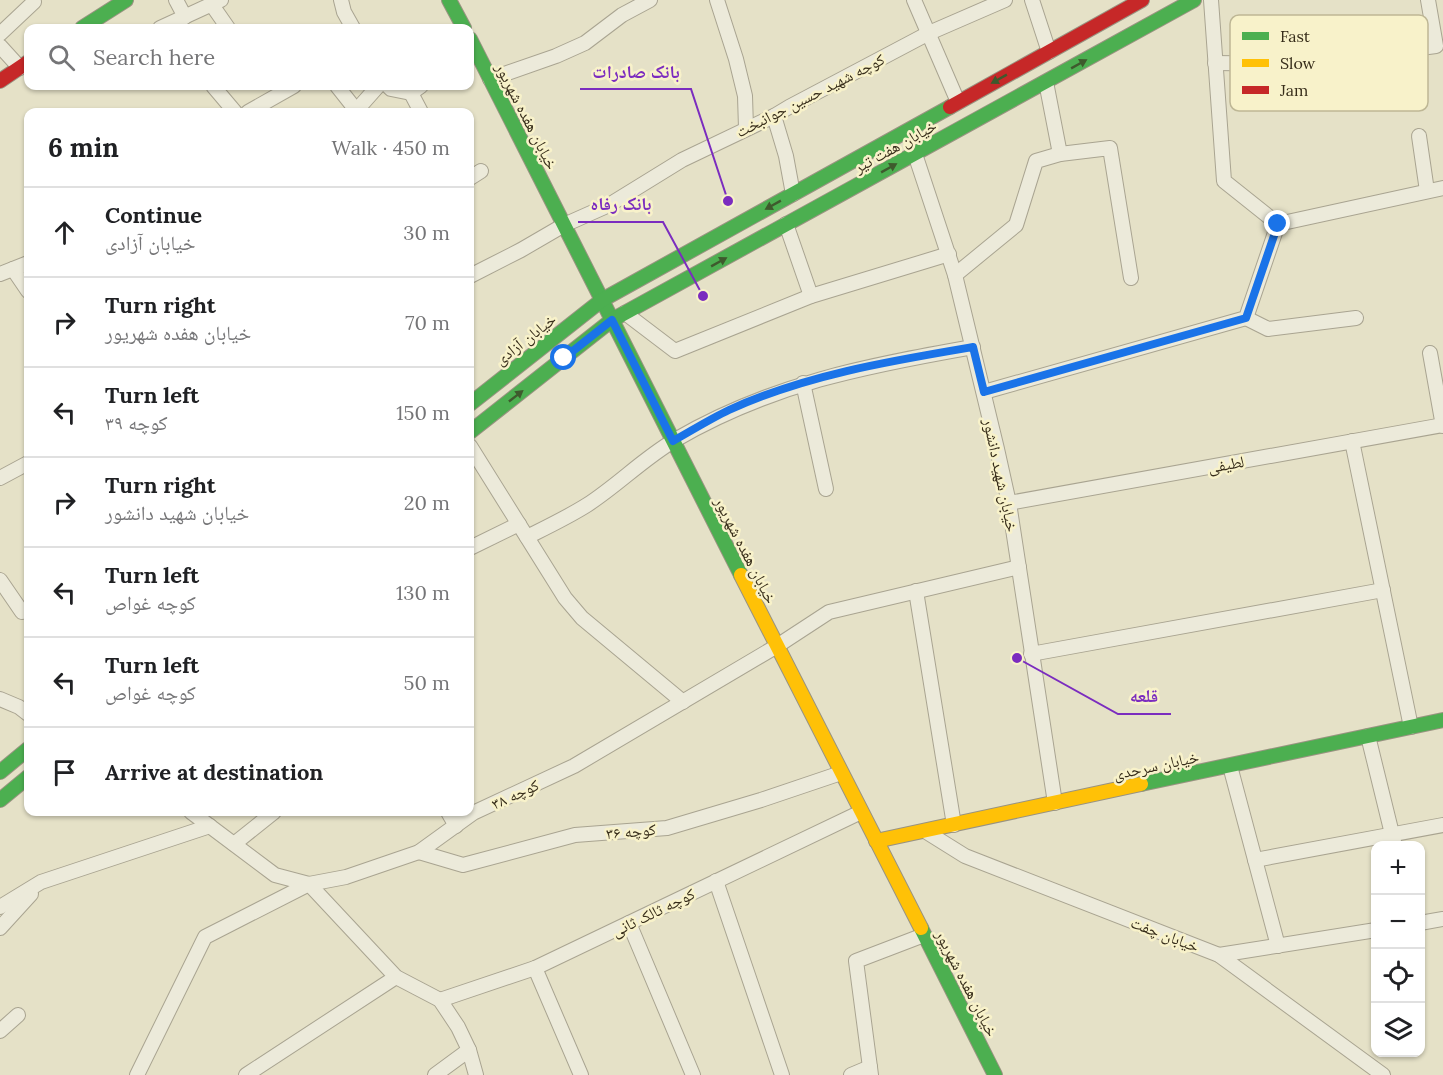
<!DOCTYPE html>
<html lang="en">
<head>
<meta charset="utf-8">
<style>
	:root { --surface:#fff; --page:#f2f2f2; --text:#202124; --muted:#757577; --line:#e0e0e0 }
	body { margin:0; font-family:Lora,"Noto Naskh Arabic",serif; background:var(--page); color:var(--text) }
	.controls { position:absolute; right:18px; bottom:18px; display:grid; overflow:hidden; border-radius:12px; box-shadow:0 2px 4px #0004 }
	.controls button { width:54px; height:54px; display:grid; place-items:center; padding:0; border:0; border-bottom:2px solid var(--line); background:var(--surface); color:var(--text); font:30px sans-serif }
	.stop { position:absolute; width:18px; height:18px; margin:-14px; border:4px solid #1a73e8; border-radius:50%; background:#fff }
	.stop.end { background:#1a73e8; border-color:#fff; box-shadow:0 2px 6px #0008 }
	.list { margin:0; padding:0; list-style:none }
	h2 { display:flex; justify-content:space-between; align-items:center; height:78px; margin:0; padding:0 24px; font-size:26px }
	h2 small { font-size:20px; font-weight:400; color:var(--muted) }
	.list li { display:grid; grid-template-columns:39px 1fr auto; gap:18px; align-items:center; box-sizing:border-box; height:90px; padding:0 24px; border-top:2px solid var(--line) }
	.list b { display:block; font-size:22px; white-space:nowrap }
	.list p { margin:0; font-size:20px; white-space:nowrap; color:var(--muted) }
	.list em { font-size:20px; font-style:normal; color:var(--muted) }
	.icon { flex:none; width:33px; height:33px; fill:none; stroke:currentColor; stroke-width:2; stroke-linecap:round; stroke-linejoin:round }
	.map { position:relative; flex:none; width:1443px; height:1075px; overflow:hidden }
	.search { position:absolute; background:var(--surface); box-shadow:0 2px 4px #0004; left:24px; top:24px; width:450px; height:66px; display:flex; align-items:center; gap:15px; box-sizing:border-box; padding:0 21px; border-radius:12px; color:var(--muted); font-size:22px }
	.panel { position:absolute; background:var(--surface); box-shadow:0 2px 4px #0004; left:24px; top:108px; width:450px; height:708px; border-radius:12px }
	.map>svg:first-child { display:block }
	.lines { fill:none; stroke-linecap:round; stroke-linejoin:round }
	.street-casing { stroke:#a9a491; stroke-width:16 }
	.fast-casing { stroke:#999381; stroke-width:16 }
	.slow-casing { stroke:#999381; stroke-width:16 }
	.jam-casing { stroke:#999381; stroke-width:16 }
	.street { stroke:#eceada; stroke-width:14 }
	.fast { stroke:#4caf50; stroke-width:14 }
	.slow { stroke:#ffc107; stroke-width:14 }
	.jam { stroke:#c62828; stroke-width:14 }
	.oneway { fill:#3e5a2d }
	.route { stroke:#1a73e8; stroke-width:8 }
	.labels { text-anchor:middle; stroke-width:5; stroke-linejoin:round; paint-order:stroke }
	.street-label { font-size:16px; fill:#372d1a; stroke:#f8f2ca }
	.key { fill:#f8f2ca; stroke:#beb795; stroke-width:1.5 }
	.key-label { font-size:16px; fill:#372d1a }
	.leader { fill:none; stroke:#7b2cbf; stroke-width:2 }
	.callout-dot { fill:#7b2cbf; stroke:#f8f2ca; stroke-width:2 }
	.callout-label { font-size:18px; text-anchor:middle; font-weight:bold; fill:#7b2cbf; stroke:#f8f2ca; stroke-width:5; stroke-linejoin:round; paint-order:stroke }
</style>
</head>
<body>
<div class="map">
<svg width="1443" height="1075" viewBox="0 0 1443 1075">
	<rect width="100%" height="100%" fill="#e5e1c7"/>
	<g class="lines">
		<defs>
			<g id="street">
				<path d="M176 0 185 17"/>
				<path d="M341 0 344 12 353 28"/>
				<path d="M717 0 736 59 745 96 746 128"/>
				<path d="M914 0 958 102"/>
				<path d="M1032 0 1049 52"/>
				<path d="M1211 0 1224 181 1278 224"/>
				<path d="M212 5 228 28"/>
				<path d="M160 28 221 0"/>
				<path d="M0 34 34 2"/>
				<path d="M0 46 20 68"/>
				<path d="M1215 63 1297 64 1333 84 1392 76 1390 52 1436 46 1428 0"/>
				<path d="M490 79 556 56 585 43 622 15 650 0"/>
				<path d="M1046 82 1060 154"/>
				<path d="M213 86 235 112"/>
				<path d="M337 86 356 110"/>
				<path d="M388 86 391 89 411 93 421 86"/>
				<path d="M411 93 421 112"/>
				<path d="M248 112 294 86"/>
				<path d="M355 112 378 86"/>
				<path d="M774 116 786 156 793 194"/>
				<path d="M1419 136 1427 191"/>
				<path d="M915 154 955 275 997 449 1009 503 1055 803"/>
				<path d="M470 178 481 171"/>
				<path d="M786 224 811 296"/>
				<path d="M1278 224 1443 188"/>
				<path d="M13 269 28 291"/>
				<path d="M0 274 28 263"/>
				<path d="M955 275 1016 225 1036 161 1060 154 1110 148 1131 278"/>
				<path d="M470 276 521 250 564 225 609 205 682 160 774 116 789 107 929 33 1005 0"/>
				<path d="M625 313 675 351 811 296 949 254"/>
				<path d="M1246 318 1268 329 1356 318"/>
				<path d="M1430 353 1443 426"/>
				<path d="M803 383 826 489"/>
				<path d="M984 392 1246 318 1278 224"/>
				<path d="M1352 441 1411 727"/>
				<path d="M470 446 565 598 582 618 683 702"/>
				<path d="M0 478 28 463"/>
				<path d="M1009 503 1443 425"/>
				<path d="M527 537C547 527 568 517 587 505 618 485 644 458 675 440 771 384 865 366 973 347"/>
				<path d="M470 548 519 524"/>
				<path d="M0 580 22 612"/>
				<path d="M916 591 954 825"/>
				<path d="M1031 654 1383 590"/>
				<path d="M0 699 19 707 28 714"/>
				<path d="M1368 736 1395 846"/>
				<path d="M1230 766 1278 946"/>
				<path d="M191 812 275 875 309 884 396 977 440 1000 458 1027 469 1050 476 1075"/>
				<path d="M448 812 456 826"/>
				<path d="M925 831 965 856 1219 955 1383 1075"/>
				<path d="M234 844 274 812"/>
				<path d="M419 852 463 865 575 835 667 828 761 800 841 773"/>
				<path d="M1255 860 1443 825"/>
				<path d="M716 881 782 1075"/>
				<path d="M0 907 41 882 210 826"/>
				<path d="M629 923 693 1075"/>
				<path d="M1420 923 1443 919"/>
				<path d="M0 928 31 894"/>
				<path d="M1219 955 1376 930"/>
				<path d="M535 968 581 1075"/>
				<path d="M440 1000 535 968 861 812"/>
				<path d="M0 1031 18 1015"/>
				<path d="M137 1075 205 937 309 884 346 877 419 852 473 813 574 766 777 646 829 612 1019 567"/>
				<path d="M246 1075 396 977"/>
				<path d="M435 1075 469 1050"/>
				<path d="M851 1075 870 1067"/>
				<path d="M871 1075 856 961 924 935"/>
			</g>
			<g id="fast">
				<path d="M449 0 464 28"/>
				<path d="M82 28 126 0"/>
				<path d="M470 39 741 575"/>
				<path d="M470 404 602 300 950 107"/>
				<path d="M470 432 612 320 1194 0"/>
				<path d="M0 772 28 749"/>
				<path d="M1141 784 1443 720"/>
				<path d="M0 800 28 777"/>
				<path d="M921 928 995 1075"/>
			</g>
			<g id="slow">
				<path d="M741 575 921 928"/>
				<path d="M876 841 1141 784"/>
			</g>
			<g id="jam">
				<path d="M0 81 28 62"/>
				<path d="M950 107 1142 0"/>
			</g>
		</defs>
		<use href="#street" class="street-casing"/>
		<use href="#fast" class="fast-casing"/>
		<use href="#slow" class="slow-casing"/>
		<use href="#jam" class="jam-casing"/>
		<use href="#street" class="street"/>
		<use href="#fast" class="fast"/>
		<use href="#slow" class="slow"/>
		<use href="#jam" class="jam"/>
	</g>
	<defs><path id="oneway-solid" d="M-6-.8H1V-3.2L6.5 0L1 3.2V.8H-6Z" transform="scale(1.5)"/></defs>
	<g class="oneway">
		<use href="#oneway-solid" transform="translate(1079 64) rotate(-29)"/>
		<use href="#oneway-solid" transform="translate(999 79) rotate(151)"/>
		<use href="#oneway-solid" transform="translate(889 168) rotate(-29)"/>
		<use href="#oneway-solid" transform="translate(773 205) rotate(151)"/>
		<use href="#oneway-solid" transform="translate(719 262) rotate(-29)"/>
		<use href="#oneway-solid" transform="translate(516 396) rotate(-38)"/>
	</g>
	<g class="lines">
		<path class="route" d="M564 358 612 320 673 441C691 431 710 419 729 410 805 375 890 361 973 347L984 392 1246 318 1278 224"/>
	</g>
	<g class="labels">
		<g class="street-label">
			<text transform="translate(810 95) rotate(-27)" y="6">کوچه شهید حسین جوانبخت</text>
			<text transform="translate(527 116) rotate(63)" y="6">خیابان هفده شهریور</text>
			<text transform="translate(895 146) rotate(-29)" y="6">خیابان هفت تیر</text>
			<text transform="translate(525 339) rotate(-38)" y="6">خیابان آزادی</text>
			<text transform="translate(1226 464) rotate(-10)" y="6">لطیفی</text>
			<text transform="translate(1001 475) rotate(78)" y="6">خیابان شهید دانشور</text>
			<text transform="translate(746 550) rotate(63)" y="6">خیابان هفده شهریور</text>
			<text transform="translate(1156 765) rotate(-12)" y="6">خیابان سرحدی</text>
			<text transform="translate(515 794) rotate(-25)" y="6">کوچه ۳۸</text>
			<text transform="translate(631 831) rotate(-5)" y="6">کوچه ۳۶</text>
			<text transform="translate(653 912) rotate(-26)" y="6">کوچه ثالک ثانی</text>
			<text transform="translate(1165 934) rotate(21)" y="6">خیابان چفت</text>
			<text transform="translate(967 983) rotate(63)" y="6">خیابان هفده شهریور</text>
		</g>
	</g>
	<rect x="1230" y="15" width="198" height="96" rx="9" class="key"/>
	<rect x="1242" y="32" width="27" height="8" fill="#4caf50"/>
	<rect x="1242" y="59" width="27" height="8" fill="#ffc107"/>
	<rect x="1242" y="86" width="27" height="8" fill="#c62828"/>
	<g class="key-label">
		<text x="1280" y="42">Fast</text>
		<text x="1280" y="69">Slow</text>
		<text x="1280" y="96">Jam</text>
	</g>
	<path class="leader" d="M728 201L691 89H580M703 296L663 222H578M1017 658L1118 714H1171"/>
	<g class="callout-dot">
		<circle cx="728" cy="201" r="6"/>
		<circle cx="703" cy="296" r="6"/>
		<circle cx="1017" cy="658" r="6"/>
	</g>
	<g class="callout-label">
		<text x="636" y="78">بانک صادرات</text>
		<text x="621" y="210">بانک رفاه</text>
		<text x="1144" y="702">قلعه</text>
	</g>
</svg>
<div class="controls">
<button>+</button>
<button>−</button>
<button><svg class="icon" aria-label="locate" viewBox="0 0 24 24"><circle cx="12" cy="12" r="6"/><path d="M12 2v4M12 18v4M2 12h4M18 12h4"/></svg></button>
<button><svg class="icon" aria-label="layers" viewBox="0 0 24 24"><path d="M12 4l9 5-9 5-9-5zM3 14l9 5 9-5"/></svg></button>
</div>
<div class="stop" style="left:564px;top:358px"></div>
<div class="stop end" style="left:1278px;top:224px"></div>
<div class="search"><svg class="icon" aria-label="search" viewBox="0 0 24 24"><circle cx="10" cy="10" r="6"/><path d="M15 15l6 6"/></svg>Search here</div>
<section class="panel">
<h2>6 min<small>Walk · 450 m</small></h2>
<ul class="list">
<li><svg class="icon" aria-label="ahead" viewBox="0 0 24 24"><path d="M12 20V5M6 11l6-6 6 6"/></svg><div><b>Continue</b><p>خیابان آزادی</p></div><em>30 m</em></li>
<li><svg class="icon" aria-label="right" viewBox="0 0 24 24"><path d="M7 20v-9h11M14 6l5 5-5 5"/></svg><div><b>Turn right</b><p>خیابان هفده شهریور</p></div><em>70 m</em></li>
<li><svg class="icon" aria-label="left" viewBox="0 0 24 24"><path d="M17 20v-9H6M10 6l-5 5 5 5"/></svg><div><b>Turn left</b><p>کوچه ۳۹</p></div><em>150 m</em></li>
<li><svg class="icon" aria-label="right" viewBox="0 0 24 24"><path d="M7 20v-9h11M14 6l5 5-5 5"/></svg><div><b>Turn right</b><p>خیابان شهید دانشور</p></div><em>20 m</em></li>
<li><svg class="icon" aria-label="left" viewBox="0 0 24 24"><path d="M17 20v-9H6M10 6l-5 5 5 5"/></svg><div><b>Turn left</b><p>کوچه غواص</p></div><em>130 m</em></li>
<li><svg class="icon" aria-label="left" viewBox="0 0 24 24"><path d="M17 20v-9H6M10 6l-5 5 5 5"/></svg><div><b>Turn left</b><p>کوچه غواص</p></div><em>50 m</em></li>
<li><svg class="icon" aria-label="arrive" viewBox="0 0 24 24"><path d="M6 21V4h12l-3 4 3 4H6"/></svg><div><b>Arrive at destination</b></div></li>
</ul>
</section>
</div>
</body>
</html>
